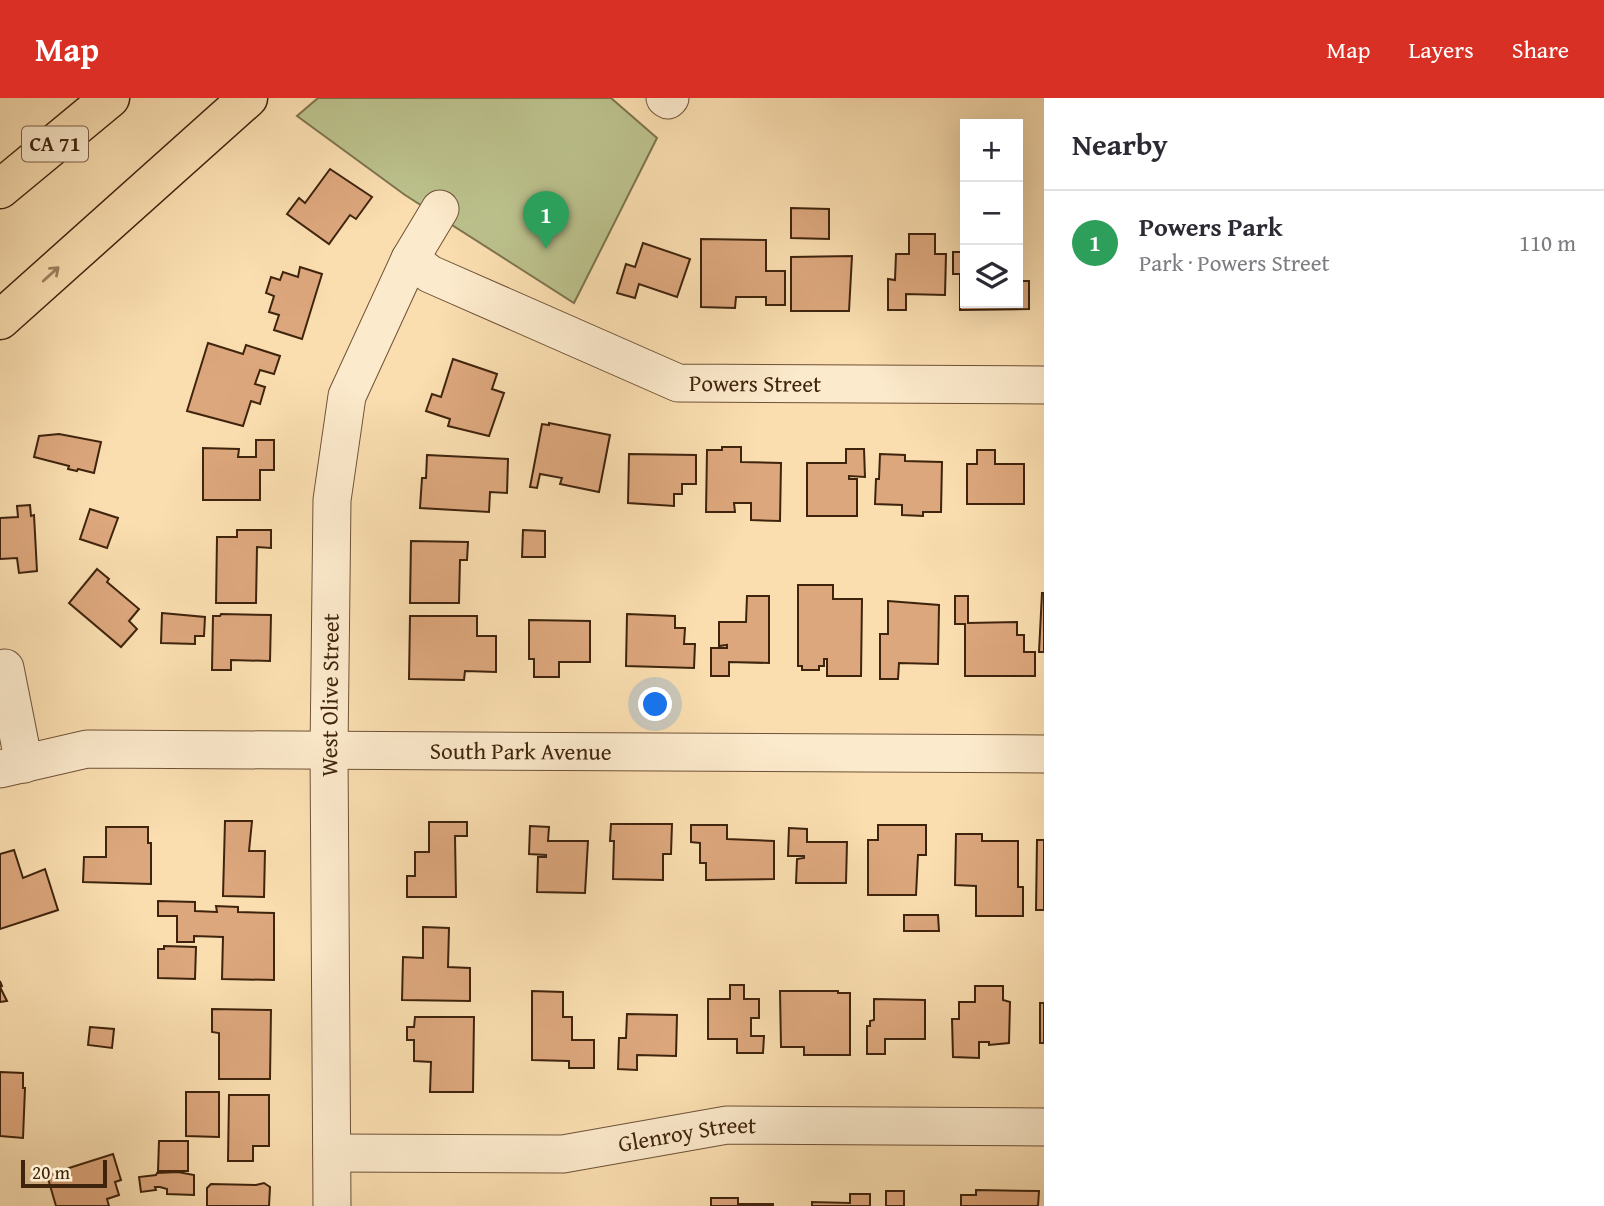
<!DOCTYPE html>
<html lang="en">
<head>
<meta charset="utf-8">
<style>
	:root { --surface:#fff; --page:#f7f7f7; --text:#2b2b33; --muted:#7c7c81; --line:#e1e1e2; --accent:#d93025 }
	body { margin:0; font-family:"Gentium Book Plus",serif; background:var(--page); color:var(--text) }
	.controls { position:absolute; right:21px; top:21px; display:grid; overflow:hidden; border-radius:0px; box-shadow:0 7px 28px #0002 }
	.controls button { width:63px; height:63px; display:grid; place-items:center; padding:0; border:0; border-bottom:2px solid var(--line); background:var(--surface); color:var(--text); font:35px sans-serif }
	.scale { position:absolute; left:21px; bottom:18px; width:86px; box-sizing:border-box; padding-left:7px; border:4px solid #3f240d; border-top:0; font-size:19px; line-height:24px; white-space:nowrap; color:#3f240d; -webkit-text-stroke:5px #fceacc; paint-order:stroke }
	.you { position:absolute; left:656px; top:607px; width:24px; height:24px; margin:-18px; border:5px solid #fff; border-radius:50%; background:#1a73e8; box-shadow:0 0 0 10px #1a73e833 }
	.badge { display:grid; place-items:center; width:46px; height:46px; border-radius:50%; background:var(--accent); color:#fff; font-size:23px; font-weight:700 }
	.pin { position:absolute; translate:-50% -58px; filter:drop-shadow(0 2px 4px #0008) }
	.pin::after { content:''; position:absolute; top:37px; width:24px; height:21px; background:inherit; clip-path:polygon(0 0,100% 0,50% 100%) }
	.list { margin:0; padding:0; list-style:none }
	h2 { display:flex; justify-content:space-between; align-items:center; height:91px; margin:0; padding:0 28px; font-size:30px }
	h2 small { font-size:23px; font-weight:400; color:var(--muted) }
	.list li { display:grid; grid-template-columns:46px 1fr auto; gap:21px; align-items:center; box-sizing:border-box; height:105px; padding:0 28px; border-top:2px solid var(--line) }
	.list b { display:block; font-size:26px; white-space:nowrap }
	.list p { margin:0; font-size:23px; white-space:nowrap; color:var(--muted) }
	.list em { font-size:23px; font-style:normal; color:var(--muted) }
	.icon { flex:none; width:38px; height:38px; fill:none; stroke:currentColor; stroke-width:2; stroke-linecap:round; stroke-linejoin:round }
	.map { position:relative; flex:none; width:1044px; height:1108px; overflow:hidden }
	header { display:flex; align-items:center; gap:42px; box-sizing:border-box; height:98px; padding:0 35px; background:var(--accent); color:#fff }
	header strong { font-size:33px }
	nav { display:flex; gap:38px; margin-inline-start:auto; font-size:24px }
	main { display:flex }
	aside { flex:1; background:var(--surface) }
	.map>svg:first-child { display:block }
	.green { fill:#bcc28d; stroke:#7e734d; stroke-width:2 }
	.building { fill:#dda77d; stroke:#3f240d; stroke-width:2 }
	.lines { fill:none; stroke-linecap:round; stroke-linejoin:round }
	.minor-casing { stroke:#6e5236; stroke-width:39 }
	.highway-casing { stroke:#3f240d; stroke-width:41 }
	.minor { stroke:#fceacc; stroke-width:37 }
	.highway { stroke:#fadeb0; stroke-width:38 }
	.oneway { stroke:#9c815e }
	.labels { text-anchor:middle; stroke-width:5; stroke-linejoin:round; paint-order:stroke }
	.shield { fill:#fceacc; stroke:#785f46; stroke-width:2 }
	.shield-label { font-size:21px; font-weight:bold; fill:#3f240d }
	.street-label { font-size:23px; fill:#3f240d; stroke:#fceacc }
</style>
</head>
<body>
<header>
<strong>Map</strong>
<nav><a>Map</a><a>Layers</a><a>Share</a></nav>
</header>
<main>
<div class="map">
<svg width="1044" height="1108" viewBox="0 0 1044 1108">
	<rect width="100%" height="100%" fill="#fadeb0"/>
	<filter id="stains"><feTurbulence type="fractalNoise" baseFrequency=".00286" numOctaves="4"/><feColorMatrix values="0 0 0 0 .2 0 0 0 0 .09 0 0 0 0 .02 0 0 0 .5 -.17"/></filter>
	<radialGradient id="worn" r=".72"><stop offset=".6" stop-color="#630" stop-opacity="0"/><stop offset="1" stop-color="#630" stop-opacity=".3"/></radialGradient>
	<path class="green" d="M318 0H611L657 40 574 205 405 97 297 18Z"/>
	<g class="building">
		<path d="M330 71 372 99 356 121 350 117 329 146 287 116 299 100 305 105Z"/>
		<path d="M791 110 829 111V141L791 140Z"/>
		<path d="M909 136H935V156H946L945 197 906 196V212H888V181L895 182 896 156H909Z"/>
		<path d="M701 141 766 142V173H785V207H766V199H736L735 210 701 209Z"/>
		<path d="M643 145 690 161 677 199 639 186 635 200 617 195 626 166 635 169Z"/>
		<path d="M953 154H965V205H1018V183H1029V211L960 212V176H953Z"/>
		<path d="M852 158 849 213H791V159Z"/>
		<path d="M300 169 322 176 302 241 274 232 279 217 269 214 274 198 266 195 271 179 280 182 283 174 298 179Z"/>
		<path d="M208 245 243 256 246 247 280 258 274 276 260 272 255 286 265 289 260 306 251 303 243 328 187 313Z"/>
		<path d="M453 261 497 276 492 291 504 295 489 338 448 328 450 321 426 313 432 296 441 299Z"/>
		<path d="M549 325 610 337 599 394 560 386 562 380 540 376 537 390 530 389 542 326 549 327Z"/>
		<path d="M59 336 101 344 94 375 78 371 77 373 68 371 69 368 34 359 39 338Z"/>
		<path d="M256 342H274V372H260V402H203V350L239 351 238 359H256Z"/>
		<path d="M722 349H741V364L781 365 780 423 751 422V405H734L735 414H706L707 352H722Z"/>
		<path d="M846 351H864L865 379 849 378V381H857V418H807V365H846Z"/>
		<path d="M977 352H995V366H1024V406H967V366H977Z"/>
		<path d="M629 356 696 357V386H682V396H674V408L628 405Z"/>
		<path d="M880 356 905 357V363L942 364 941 414H923V418L902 417V407L875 406 876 381H879Z"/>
		<path d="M427 357 508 361 507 395 490 394 489 414 420 410 422 380H426Z"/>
		<path d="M30 407 31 418 34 417 37 473 19 475 17 460 0 461V420L18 419 17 408Z"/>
		<path d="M90 411 118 420 107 450 80 441Z"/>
		<path d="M237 432H271V450L257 449 256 505H216L217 439H237Z"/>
		<path d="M523 432 545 433V459H522Z"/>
		<path d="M411 443 468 444 467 462H460L459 505H410Z"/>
		<path d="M97 471 109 481 107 484 139 511 129 523 137 531 121 549 69 505Z"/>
		<path d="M798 487H833V501H862L861 578H827V561H824V568H819V572H802V568H798Z"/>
		<path d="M1042 495H1044V554H1039Z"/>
		<path d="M747 498H769V565L729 564V578H711V550H727V547L719 548V524H746Z"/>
		<path d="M955 498H968V525L1017 524V537H1024V554H1035V578H965V526H955Z"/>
		<path d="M888 503 939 507 938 566 899 565 898 581H880V536H888Z"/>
		<path d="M162 515 205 519 204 538H195V546L161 545Z"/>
		<path d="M221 516 271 517 270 563 231 562V572H212L213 518H220Z"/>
		<path d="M627 516 675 518V530H685L684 546H695L694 570 626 568Z"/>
		<path d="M410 518H477V538H496V574L465 573 464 582 409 581Z"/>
		<path d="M529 522 590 523V564H559V579H534V561H529Z"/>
		<path d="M225 723H252L249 753H265L264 799 223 798Z"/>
		<path d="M429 724H467V738H455L456 799H407V778H415V754H429Z"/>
		<path d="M611 726H672L671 756H663V782L613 781 614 743H610Z"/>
		<path d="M691 727H727V741L774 743V781L706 782V765H700V745L691 744Z"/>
		<path d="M878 727H926V757H918L916 797H868V742H878Z"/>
		<path d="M530 728 549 729 548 743H588L585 795 537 794 538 759H546V757L529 756Z"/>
		<path d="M106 729H148V745H151V786L83 784 84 759H106Z"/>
		<path d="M789 730 807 731V744H847L846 785H796L797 761 804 760V758H788Z"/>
		<path d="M956 736H982V743H1018V789H1023V818H976V788L955 787Z"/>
		<path d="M1037 742H1044V812H1036Z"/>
		<path d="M14 752 23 780 45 771 58 812 0 831V756Z"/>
		<path d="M158 803 195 804V813L217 814 216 808 238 809V814L274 815V882L222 881 223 839 194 838V844H177V818H158Z"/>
		<path d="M904 817H938L939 833H904Z"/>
		<path d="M423 829 449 830 448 869 470 870V903L402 902 403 859 423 860Z"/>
		<path d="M164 848 196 849 195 881 158 880V851H164Z"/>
		<path d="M0 883 2 888 0 889 7 903 0 904Z"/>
		<path d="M730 887H744V901H759V920H751V938H764L763 955H737V941H708V901H730Z"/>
		<path d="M975 888H1003V902L1010 904 1009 945 989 947V944H979V960L953 959 952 921H959V904H975Z"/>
		<path d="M532 893 563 894V919H572V942H594V970H569V963L532 962Z"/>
		<path d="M780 893H838V895H850V957H804V949H781Z"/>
		<path d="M874 901 925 902V941H885V956H867V928H870V923L874 922Z"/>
		<rect x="1040" y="905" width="4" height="40"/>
		<path d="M212 911 271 912 270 981H219V935L212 934Z"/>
		<path d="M627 916 677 917 676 958 637 957V972L618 971 619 940H626Z"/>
		<path d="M415 919H474L473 994H430L431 964 414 963V942H407V929H414Z"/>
		<path d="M90 929 114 931 112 950 88 947Z"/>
		<path d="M0 974 23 975V990H25L23 1040 0 1038Z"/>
		<path d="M186 994H219V1039L186 1038Z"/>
		<path d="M229 997H269V1048H253V1063H228Z"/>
		<path d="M159 1043H188V1073H158Z"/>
		<path d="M113 1056 121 1082 115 1084 119 1097 107 1101 109 1108H56L47 1077Z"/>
		<path d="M178 1074 194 1077V1097L167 1096V1091L160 1089H155L156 1092 141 1094 139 1079 156 1077 157 1075Z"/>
		<path d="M264 1085 270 1089 269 1108H207V1090L211 1086 256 1087Z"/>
		<path d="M976 1092 1039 1093 1038 1108H961V1097H976Z"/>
		<rect x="886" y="1093" width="18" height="15"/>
		<path d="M850 1096H870V1108H812V1104L850 1105Z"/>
		<path d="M711 1100H738V1106H773V1108H711Z"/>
	</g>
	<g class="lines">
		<defs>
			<g id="minor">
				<path d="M665 0 668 2 670 0"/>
				<path id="s1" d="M410 161 430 176 678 285 1044 287"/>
				<path d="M5 570 24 666"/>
				<path id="s2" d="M0 671 87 651 1044 656"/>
				<path id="s3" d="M332 1055 563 1056 727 1027 1044 1029"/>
				<path id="s4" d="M332 1108 329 653 332 402 347 298 410 161 440 111"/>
			</g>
			<g id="highway">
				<path d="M0 91 110 0"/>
				<path d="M0 222 248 0"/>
			</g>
		</defs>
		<use href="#minor" class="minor-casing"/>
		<use href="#highway" class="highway-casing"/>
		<use href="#minor" class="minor"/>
		<use href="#highway" class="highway"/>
	</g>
	<defs><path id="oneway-shaft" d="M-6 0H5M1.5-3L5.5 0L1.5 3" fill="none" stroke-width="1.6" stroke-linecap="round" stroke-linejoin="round" transform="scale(1.75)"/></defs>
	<use class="oneway" href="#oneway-shaft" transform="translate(51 176) rotate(-42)"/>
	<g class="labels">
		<rect class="shield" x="22" y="28.5" width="66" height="35" rx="5"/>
		<g class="shield-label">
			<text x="55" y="53">CA 71</text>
		</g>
		<g class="street-label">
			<text dy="8" stroke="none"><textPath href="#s1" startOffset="373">Powers Street</textPath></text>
			<text dy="8" stroke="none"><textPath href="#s4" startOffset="511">West Olive Street</textPath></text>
			<text dy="8" stroke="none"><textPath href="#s2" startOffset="523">South Park Avenue</textPath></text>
			<text dy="8" stroke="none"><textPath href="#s3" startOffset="357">Glenroy Street</textPath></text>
		</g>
	</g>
	<rect width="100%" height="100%" filter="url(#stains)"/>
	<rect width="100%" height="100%" fill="url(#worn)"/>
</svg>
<div class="controls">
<button>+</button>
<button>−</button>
<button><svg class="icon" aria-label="layers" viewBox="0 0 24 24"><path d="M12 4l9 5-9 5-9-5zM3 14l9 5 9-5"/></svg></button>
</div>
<div class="scale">20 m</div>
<div class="you"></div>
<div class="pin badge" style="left:546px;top:151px;background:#2e9e5b">1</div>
</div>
<aside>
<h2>Nearby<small></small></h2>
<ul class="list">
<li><span class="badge" style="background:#2e9e5b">1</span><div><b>Powers Park</b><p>Park · Powers Street</p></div><em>110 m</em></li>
</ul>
</aside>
</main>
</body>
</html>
